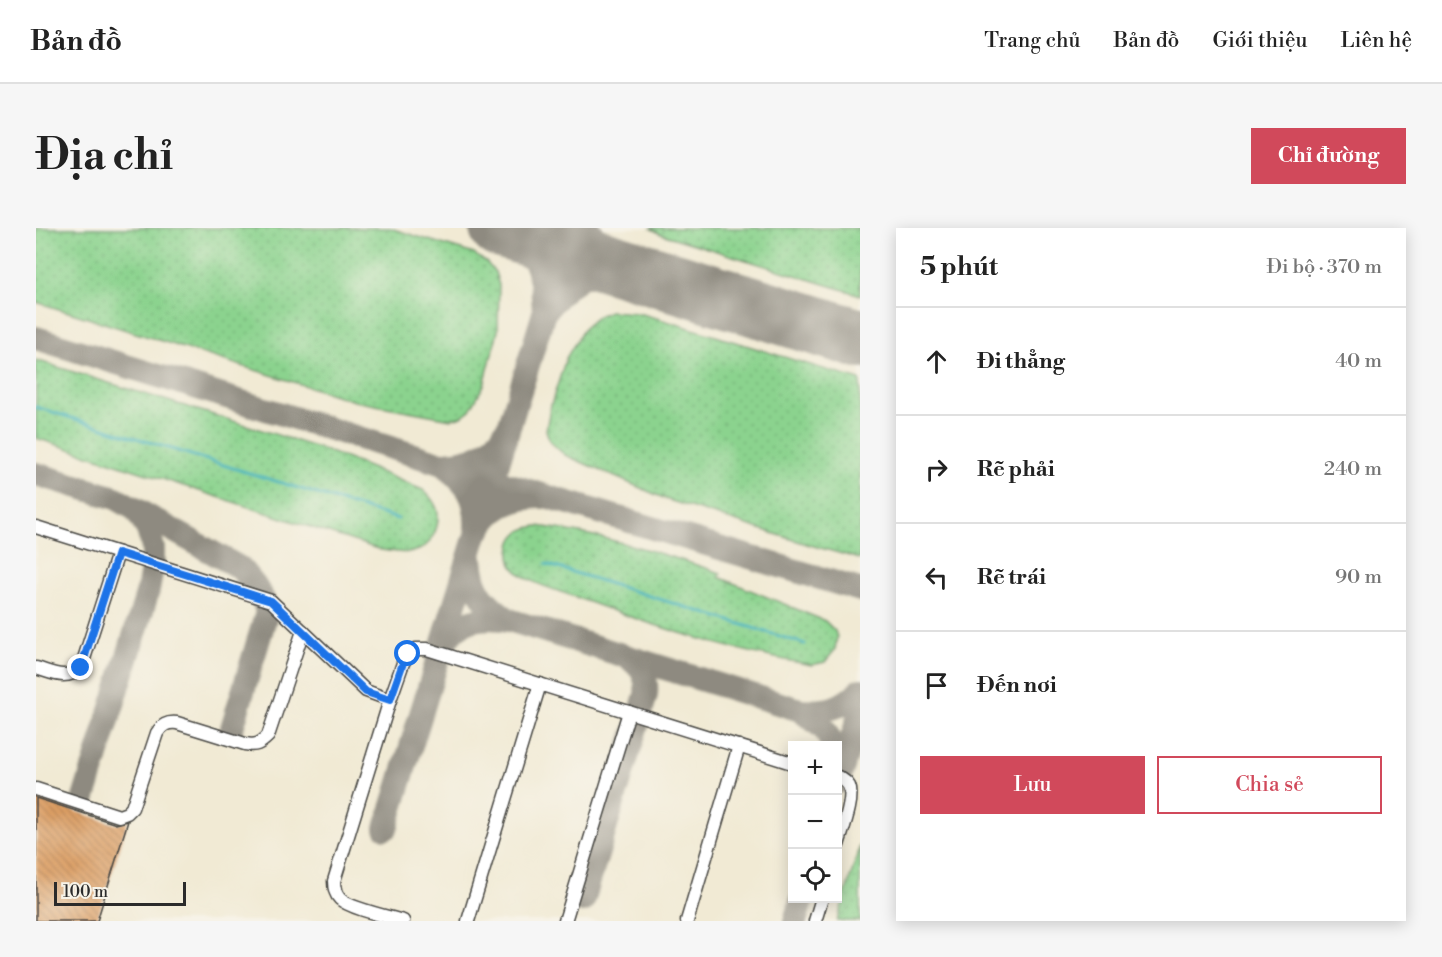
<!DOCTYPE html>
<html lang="vi">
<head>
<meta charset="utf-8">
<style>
	:root { --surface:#fff; --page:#f6f6f6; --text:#222; --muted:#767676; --line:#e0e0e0; --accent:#d1495b }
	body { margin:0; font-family:"Libre Bodoni",serif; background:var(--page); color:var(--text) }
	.controls { position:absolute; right:18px; bottom:18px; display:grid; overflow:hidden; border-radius:0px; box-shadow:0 3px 15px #0003 }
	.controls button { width:54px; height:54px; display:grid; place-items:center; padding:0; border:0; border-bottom:2px solid var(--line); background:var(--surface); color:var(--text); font:30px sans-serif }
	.scale { position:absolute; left:18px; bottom:15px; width:132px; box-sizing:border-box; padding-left:6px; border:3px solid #2b2b2b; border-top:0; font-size:16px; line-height:21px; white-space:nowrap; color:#2b2b2b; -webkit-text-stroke:4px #f7f3e8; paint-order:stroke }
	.stop { position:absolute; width:18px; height:18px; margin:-14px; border:4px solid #1a73e8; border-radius:50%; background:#fff }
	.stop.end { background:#1a73e8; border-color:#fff; box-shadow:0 2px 6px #0008 }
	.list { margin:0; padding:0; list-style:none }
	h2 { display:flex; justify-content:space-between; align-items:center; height:78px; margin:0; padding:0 24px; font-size:26px }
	h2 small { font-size:20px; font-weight:400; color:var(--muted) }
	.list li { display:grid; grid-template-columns:39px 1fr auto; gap:18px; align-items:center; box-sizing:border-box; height:108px; padding:0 24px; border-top:2px solid var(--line) }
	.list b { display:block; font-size:22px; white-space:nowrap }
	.list em { font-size:20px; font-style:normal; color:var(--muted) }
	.actions { display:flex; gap:12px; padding:18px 24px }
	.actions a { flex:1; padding:14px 0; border:2px solid var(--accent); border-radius:0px; text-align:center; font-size:21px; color:var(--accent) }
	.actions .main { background:var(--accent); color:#fff }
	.icon { flex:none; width:33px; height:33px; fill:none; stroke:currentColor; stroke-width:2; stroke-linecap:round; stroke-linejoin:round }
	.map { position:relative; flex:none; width:824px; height:693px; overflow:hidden; border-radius:0px }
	header { display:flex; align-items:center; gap:36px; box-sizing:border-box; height:84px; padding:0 30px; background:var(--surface); border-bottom:2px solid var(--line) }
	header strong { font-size:28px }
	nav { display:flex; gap:33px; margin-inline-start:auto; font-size:21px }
	.intro { display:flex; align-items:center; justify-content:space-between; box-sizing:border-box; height:144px; padding:0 36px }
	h1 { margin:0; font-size:42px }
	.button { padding:15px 27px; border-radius:0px; background:var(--accent); color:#fff; font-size:21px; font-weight:700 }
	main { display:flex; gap:36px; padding:0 36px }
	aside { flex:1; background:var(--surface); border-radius:0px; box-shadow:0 3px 15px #0003 }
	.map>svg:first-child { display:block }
	.grass { fill:url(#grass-dots); stroke:#5b7f5c; stroke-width:1.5 }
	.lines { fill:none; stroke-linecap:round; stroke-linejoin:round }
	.stream { stroke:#43b3b9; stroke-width:3 }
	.taxiway { stroke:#8e8a80; stroke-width:24 }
	.runway { stroke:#8e8a80; stroke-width:60 }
	.building { fill:url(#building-back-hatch) }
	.minor-casing { stroke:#494844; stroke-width:15 }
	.minor { stroke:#fff; stroke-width:12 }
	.route { stroke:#1a73e8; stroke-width:8 }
</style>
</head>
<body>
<header>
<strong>Bản đồ</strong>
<nav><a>Trang chủ</a><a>Bản đồ</a><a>Giới thiệu</a><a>Liên hệ</a></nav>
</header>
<div class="intro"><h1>Địa chỉ</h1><a class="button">Chỉ đường</a></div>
<main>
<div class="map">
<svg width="824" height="693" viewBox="0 0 824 693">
	<defs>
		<pattern id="grass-dots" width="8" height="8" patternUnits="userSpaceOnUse" patternTransform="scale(1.5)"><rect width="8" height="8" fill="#8bd38e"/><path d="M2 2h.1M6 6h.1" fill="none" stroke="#78b57b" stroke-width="1.8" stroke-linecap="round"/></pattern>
		<pattern id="building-back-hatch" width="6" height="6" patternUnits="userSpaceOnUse" patternTransform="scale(1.5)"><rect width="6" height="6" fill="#dc9e64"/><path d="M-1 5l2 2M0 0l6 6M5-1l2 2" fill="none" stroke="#b38153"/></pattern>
	</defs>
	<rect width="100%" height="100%" fill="#f7f3e8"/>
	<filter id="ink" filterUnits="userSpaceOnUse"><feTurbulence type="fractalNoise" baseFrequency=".0167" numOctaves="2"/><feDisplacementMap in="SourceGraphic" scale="12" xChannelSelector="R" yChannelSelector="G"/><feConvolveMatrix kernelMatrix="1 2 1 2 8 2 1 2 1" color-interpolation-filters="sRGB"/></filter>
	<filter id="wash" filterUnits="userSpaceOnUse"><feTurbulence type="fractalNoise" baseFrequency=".008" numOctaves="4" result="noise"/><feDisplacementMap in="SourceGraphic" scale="24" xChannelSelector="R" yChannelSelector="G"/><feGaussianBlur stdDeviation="1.35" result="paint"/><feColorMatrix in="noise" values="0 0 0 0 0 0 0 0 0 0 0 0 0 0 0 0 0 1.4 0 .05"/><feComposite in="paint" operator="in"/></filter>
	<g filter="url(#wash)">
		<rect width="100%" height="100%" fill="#f1ead4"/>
		<g class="grass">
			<path d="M0 0H354L438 26 450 34 459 44 463 57 462 103 448 157 434 182 426 188 415 191 318 173 0 74Z"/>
			<path d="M614 0H824V67L625 6Z"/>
			<path d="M573 83 602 85 624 91 824 152V331L774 317 632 272 529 227 514 214 510 202 514 180 530 130 548 100 562 88Z"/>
			<path d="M0 132C92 162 185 188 276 218 314 230 350 247 387 262 393 267 398 273 401 281 405 295 397 316 383 322 371 327 358 323 345 322L0 210Z"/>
			<path d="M502 298C565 306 625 325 685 345L683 349 789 393 799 403 801 409 799 422 789 434 776 437C694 423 617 398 539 369 521 362 490 355 478 340 473 333 473 322 476 314 480 303 491 299 502 298Z"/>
			<path d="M824 617V693H801Z"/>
		</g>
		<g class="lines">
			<g class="stream">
				<path d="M0 179 362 291"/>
				<path d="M510 336 769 416"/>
			</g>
			<g class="taxiway">
				<path d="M487 0 473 3C480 10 488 17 493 25 506 43 507 64 508 85 524 64 542 46 569 40 577 39 586 40 594 40"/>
				<path d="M553 0C565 20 575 28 594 40"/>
				<path d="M0 110 513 269 824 362"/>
				<path d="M409 235C434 233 457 226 470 202"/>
				<path d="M408 237C431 258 441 267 440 299"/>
				<path d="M0 246 80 270 99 281 112 302 117 320V335L112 363 48 570"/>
				<path d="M101 282 204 340 219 358 227 371 231 384 196 500"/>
				<path d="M445 300C458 277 482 269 507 269"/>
				<path d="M435 331C438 364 447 373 473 392"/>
				<path d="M408 416C422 391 446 387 473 392L764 482C790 484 806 481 824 462"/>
				<path d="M764 482 789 502 797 518"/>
				<path d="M802 554 824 485"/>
				<path d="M350 600 534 0"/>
				<path d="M547 673 610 467C612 449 606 439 591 429"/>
				<path d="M759 693 766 670"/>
			</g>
			<path class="runway" d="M463 0 824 111"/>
		</g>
		<g id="blocks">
			<path class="building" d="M0 570 80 596 92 593 61 693H0Z"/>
		</g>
	</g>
	<g filter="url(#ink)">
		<use href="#blocks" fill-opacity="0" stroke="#494844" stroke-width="1.5"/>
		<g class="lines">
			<defs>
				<g id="minor">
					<path d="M0 299 235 373 330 463 354 472"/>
					<path d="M0 440C17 445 30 453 45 440L82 325"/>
					<path d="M802 549C806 551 810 553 813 558 819 571 806 603 802 617"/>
					<path d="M0 561 83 588 91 585 96 580 121 505C126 497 131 494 141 495L209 516C220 518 224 516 232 508L267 403"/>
					<path d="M367 693C353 689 313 680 304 671 299 666 298 660 298 653L354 472 367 435 372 426 380 421H391L756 535"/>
					<path d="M432 693 504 456"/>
					<path d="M529 693 593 484"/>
					<path d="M651 693 703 518"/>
					<path d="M779 693 786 670"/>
				</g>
			</defs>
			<use href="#minor" class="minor-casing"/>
			<use href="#minor" class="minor"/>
		</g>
	</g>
	<g class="lines" filter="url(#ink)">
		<path class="route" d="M45 440 82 325 235 373 330 464 354 472 367 435 372 426"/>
	</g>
</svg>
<div class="controls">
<button>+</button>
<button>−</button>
<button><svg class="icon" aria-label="locate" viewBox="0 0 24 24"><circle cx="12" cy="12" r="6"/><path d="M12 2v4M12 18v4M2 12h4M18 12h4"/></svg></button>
</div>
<div class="scale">100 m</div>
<div class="stop" style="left:372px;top:426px"></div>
<div class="stop end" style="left:45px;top:440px"></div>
</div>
<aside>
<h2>5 phút<small>Đi bộ · 370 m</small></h2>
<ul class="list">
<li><svg class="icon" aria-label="ahead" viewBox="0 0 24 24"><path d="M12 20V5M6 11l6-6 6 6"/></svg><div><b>Đi thẳng</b></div><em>40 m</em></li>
<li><svg class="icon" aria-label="right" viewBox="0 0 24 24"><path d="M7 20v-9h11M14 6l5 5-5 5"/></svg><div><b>Rẽ phải</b></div><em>240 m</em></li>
<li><svg class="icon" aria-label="left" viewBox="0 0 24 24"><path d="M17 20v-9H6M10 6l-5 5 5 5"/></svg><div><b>Rẽ trái</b></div><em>90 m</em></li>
<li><svg class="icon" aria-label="arrive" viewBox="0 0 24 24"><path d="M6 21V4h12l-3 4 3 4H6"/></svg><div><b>Đến nơi</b></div></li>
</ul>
<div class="actions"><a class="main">Lưu</a><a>Chia sẻ</a></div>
</aside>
</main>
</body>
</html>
